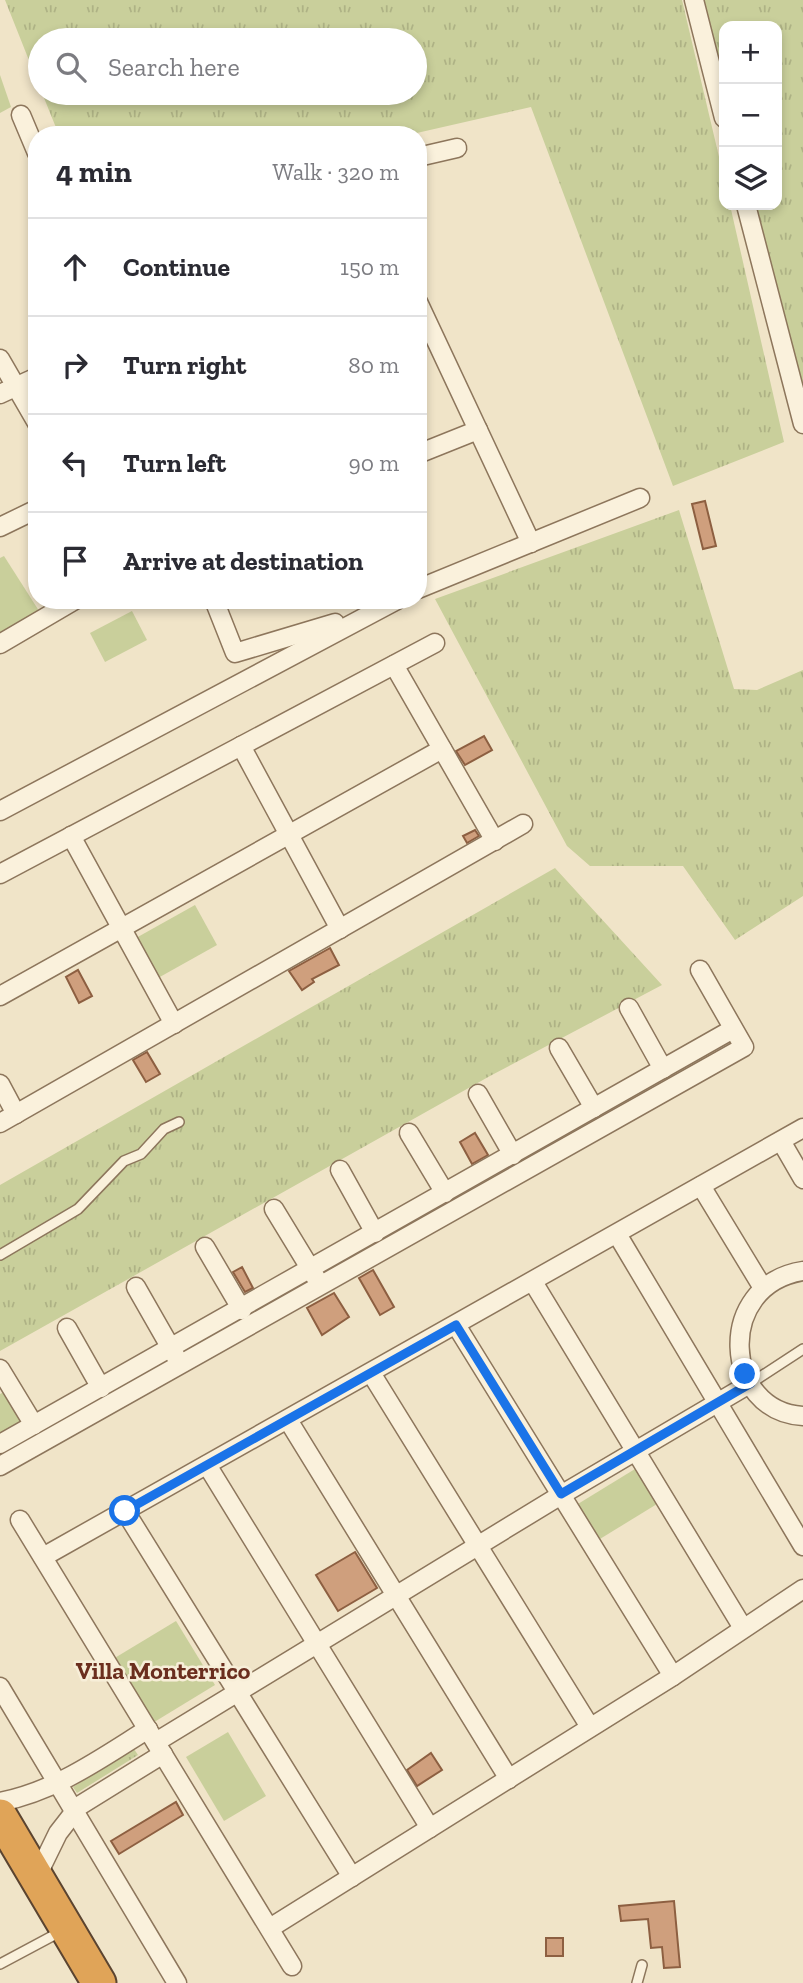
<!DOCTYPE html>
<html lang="en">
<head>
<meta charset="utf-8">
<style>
	:root { --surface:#fff; --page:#f7f7f7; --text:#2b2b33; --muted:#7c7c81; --line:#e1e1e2 }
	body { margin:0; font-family:"Zilla Slab",serif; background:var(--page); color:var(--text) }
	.controls { position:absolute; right:21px; top:21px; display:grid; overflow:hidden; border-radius:14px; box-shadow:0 4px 10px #0003 }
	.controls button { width:63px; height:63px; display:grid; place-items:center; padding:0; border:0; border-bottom:2px solid var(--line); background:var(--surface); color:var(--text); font:35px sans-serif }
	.stop { position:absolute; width:21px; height:21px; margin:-16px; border:5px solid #1a73e8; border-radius:50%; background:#fff }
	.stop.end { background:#1a73e8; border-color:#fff; box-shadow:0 2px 7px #0008 }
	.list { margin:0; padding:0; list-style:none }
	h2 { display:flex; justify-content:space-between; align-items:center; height:91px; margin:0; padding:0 28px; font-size:30px }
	h2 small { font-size:23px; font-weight:400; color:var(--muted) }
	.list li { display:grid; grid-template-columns:46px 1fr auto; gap:21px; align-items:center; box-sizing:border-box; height:98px; padding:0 28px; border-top:2px solid var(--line) }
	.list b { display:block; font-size:26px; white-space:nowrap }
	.list em { font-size:23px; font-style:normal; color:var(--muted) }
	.icon { flex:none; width:38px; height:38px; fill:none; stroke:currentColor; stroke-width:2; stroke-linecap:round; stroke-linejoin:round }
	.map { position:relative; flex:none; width:803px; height:1983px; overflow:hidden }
	.search { position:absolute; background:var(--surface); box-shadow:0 4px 10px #0003; left:28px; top:28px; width:399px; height:77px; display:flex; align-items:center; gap:18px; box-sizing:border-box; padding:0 24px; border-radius:38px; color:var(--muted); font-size:26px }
	.panel { position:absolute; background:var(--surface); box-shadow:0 4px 10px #0003; left:28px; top:126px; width:399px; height:483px; border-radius:28px }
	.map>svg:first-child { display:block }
	.grass { fill:url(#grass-tufts) }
	.green { fill:#c9cf9b }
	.building { fill:#cf9f7d; stroke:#8d5f41; stroke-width:2 }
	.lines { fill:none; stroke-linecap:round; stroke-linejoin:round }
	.lane-casing { stroke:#8d765c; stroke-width:12 }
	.street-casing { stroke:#8d765c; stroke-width:21 }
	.highway-casing { stroke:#5b4430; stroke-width:37 }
	.lane { stroke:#faf1dc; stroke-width:9 }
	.street { stroke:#faf1dc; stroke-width:18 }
	.highway { stroke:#e0a458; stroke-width:33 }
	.route { stroke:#1a73e8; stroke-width:9 }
	.labels { text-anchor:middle; stroke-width:5; stroke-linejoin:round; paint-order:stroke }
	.neighbourhood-label { font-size:24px; font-weight:bold; fill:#6b2e1e; stroke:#f7eed8 }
</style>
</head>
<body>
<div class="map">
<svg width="803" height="1983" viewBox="0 0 803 1983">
	<defs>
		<pattern id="grass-tufts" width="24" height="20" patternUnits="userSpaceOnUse" patternTransform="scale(1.75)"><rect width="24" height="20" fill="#c9cf9b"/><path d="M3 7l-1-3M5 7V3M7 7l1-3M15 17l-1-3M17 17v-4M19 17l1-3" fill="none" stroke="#aeb285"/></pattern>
	</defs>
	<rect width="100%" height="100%" fill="#f0e4c8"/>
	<g class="grass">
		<path d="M5 0H682L724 178V205H730L784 442 673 486 531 107 408 135H59L42 93H415V40H40V88Z"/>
		<path d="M703 0H803V389L756 205H777V26H724V82Z"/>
		<path d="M0 75 11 107 0 113Z"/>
		<path d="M679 510 734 689 757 690 803 670V896L735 940 683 866H590L567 846 435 599Z"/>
		<path d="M555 868 662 985 490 1076 0 1351V1185Z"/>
		<path d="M134 1749 138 1755 77 1793 73 1787Z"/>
	</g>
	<g class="green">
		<path d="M4 556 41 614 0 637V558Z"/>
		<path d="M132 611 147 640 105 662 90 633Z"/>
		<path d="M195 905 217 945 158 978 136 938Z"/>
		<path d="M4 1392 21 1422 0 1434V1394Z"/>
		<path d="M635 1469 657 1504 595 1542 573 1507Z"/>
		<path d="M176 1621 215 1685 151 1724 113 1659Z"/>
		<path d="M228 1732 266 1796 224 1821 186 1757Z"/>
	</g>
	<g class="building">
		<path d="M705 501 716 546 703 549 692 504Z"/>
		<path d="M484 736 492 750 465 765 456 751Z"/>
		<path d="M475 830 479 836 467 843 463 836Z"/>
		<path d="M330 948 339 965 312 979 314 982 302 990 289 971Z"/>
		<path d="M78 970 92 996 79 1003 66 977Z"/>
		<path d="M147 1052 160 1074 146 1082 133 1060Z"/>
		<path d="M475 1133 488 1155 472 1164 460 1142Z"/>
		<path d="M242 1267 253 1288 245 1292 233 1272Z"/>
		<path d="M373 1270 394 1307 380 1315 359 1278Z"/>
		<path d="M334 1293 349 1317 322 1335 307 1308Z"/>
		<path d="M355 1552 377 1588 338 1611 316 1575Z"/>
		<path d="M431 1753 442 1770 417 1786 407 1770Z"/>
		<path d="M176 1802 183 1815 119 1854 111 1841Z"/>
		<path d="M674 1901 680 1967 664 1968 662 1947 651 1948 648 1919 621 1921 619 1906Z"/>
		<rect x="546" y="1938" width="17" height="18"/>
	</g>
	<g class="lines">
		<defs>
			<g id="lane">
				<path d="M0 1255 78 1209 124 1161 141 1154 164 1129 179 1122"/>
				<path d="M751 1383 803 1349"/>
				<path d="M0 1964 60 1932"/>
				<path d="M637 1983 642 1965"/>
			</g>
			<g id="street">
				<path d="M694 0 724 118"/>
				<path d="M21 115 37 153"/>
				<path d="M418 157 457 148"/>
				<path d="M746 205 803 424"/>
				<path d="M418 302 531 543"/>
				<path d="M0 359 37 423"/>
				<path d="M0 394 37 377"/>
				<path d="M418 454 478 430"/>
				<path d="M0 527 37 509"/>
				<path d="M418 589 640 498"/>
				<path d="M214 600 235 653 335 623"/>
				<path d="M0 644 75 600"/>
				<path d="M394 665 495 841"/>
				<path d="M241 746 340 929"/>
				<path d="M0 811 397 600"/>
				<path d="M71 836 174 1024"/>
				<path d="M0 874 435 643"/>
				<path d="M0 996 442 749"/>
				<path d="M629 1008 663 1069"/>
				<path d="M559 1048 594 1108"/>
				<path d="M0 1084 16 1114"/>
				<path d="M478 1094 513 1155"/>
				<path d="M0 1123 523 824"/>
				<path d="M409 1133 445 1193"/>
				<path d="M781 1141 803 1179"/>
				<path d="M340 1170 375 1233"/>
				<path d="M701 1186 763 1288"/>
				<path d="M274 1209 316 1278"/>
				<path d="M617 1234 803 1546"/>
				<path d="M205 1247 242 1310"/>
				<path d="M803 1271C714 1285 723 1412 803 1416"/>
				<path d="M533 1282 743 1628"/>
				<path d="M136 1287 176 1357"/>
				<path d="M456 1325 673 1676"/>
				<path d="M67 1328 101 1388"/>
				<path d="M0 1369 34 1425"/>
				<path d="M371 1373 590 1727"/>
				<path d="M288 1420 509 1779"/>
				<path d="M0 1444 733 1029"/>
				<path d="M207 1465 430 1828"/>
				<path d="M0 1466 744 1047 700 970"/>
				<path d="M125 1511 352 1877"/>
				<path d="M20 1520 292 1966"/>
				<path d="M43 1557 803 1128"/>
				<path d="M0 1687 177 1983"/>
				<path d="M156 1742 561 1495 751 1383"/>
				<path d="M0 1802C56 1791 100 1759 148 1729"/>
				<path d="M37 1876 58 1833 79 1806 163 1754"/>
				<path d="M270 1928 673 1676 803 1589"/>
			</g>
			<path id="highway" d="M0 1816 99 1983"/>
		</defs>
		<use href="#lane" class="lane-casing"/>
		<use href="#street" class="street-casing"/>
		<use href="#highway" class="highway-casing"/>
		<use href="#lane" class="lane"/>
		<use href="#street" class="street"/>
		<use href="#highway" class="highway"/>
	</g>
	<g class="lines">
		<path class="route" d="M125 1511 456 1325 561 1494 751 1383 745 1374"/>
	</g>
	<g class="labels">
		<g class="neighbourhood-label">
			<text x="163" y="1679">Villa Monterrico</text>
		</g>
	</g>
</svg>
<div class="controls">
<button>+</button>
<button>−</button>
<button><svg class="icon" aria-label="layers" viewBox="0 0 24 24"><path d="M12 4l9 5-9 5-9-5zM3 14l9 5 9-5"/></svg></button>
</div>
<div class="stop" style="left:125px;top:1511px"></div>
<div class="stop end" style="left:745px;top:1374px"></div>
<div class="search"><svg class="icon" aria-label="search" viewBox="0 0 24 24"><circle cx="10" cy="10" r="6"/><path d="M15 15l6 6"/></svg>Search here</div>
<section class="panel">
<h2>4 min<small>Walk · 320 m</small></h2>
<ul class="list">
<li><svg class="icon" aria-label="ahead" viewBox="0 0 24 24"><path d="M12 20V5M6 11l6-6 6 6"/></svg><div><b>Continue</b></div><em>150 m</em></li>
<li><svg class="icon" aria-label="right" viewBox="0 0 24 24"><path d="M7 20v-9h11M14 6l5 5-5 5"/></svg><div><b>Turn right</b></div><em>80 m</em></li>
<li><svg class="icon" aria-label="left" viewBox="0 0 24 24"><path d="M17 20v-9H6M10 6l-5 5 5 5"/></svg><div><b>Turn left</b></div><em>90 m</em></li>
<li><svg class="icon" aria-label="arrive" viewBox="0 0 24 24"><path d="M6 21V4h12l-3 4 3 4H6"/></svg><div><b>Arrive at destination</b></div></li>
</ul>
</section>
</div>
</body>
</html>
